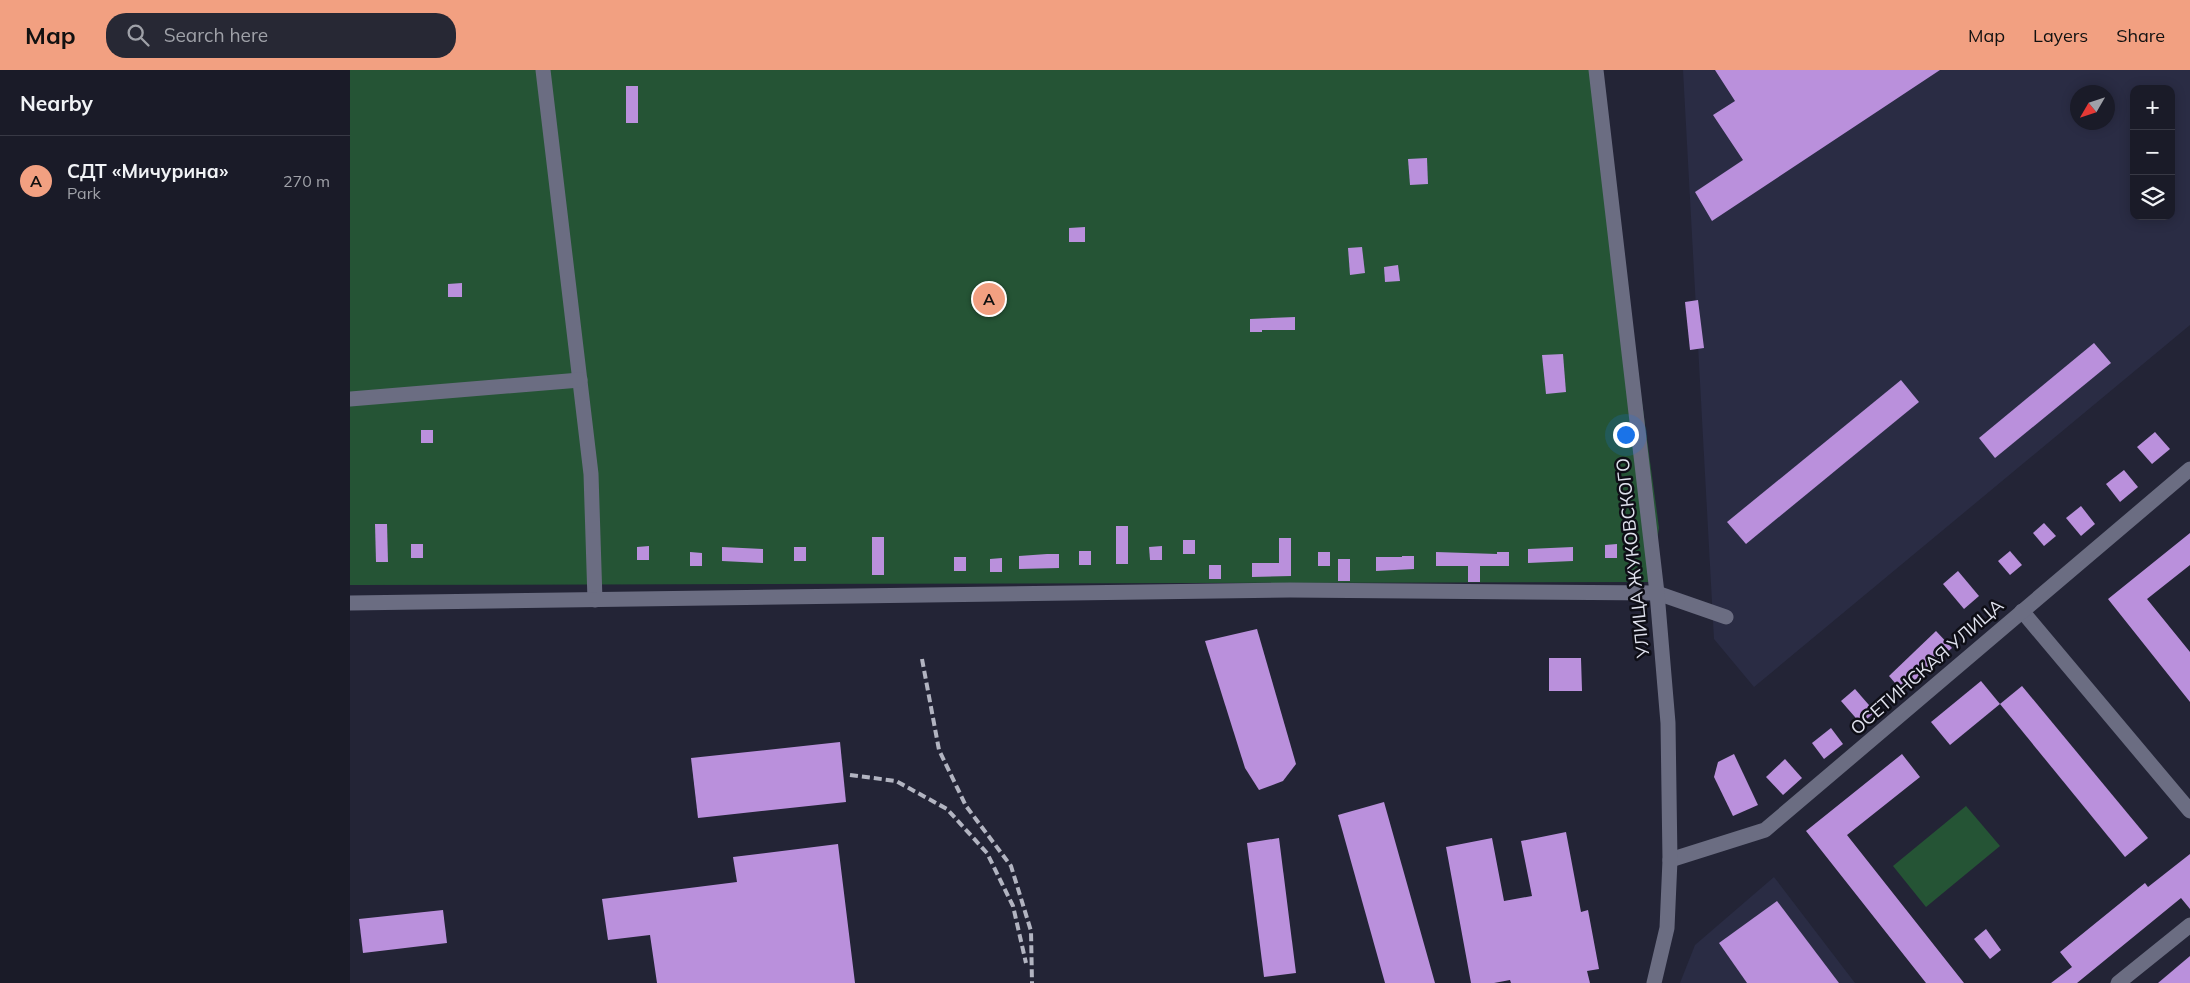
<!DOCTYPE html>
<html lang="en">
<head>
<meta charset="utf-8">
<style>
	:root { --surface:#1a1b28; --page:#272834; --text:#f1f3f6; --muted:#9fa1a8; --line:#383945; --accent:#f2a081 }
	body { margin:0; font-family:Mulish,sans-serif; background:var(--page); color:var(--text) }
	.controls { position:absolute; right:15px; top:15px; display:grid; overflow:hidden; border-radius:10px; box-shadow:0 2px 12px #0003 }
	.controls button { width:45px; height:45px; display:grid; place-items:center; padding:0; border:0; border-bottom:1px solid var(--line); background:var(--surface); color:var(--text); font:25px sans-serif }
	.compass { position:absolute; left:1720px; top:15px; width:45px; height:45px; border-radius:50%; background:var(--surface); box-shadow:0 2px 12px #0003; rotate:231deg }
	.you { position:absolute; left:1275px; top:364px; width:18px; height:18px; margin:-12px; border:4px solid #fff; border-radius:50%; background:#1a73e8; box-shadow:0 0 0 8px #1a73e833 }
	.badge { display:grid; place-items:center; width:32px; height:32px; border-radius:50%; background:var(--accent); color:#111; font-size:16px; font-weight:700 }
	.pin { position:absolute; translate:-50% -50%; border:2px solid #fff; box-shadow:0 1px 5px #0006 }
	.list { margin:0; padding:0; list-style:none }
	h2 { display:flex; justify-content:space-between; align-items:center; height:65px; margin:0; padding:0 20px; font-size:21px }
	h2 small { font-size:16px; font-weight:400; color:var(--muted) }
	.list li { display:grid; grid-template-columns:32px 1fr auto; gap:15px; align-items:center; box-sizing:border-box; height:90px; padding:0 20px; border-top:1px solid var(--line) }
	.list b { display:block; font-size:19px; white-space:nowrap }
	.list p { margin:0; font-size:16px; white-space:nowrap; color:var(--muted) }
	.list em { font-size:16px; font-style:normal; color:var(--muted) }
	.icon { flex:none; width:28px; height:28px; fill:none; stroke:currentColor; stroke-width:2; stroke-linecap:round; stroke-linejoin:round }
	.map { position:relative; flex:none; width:1840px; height:913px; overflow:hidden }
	header { display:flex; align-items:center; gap:30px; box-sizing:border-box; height:70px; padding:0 25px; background:var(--accent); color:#111 }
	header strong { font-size:24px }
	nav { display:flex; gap:28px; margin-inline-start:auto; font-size:18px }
	.search { width:350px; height:45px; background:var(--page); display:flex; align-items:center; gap:12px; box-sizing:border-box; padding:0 18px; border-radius:20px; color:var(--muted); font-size:19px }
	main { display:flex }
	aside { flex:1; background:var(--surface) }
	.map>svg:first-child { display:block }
	.built { fill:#2a2c44; fill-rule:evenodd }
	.green { fill:#255435 }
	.building { fill:#ba90dc }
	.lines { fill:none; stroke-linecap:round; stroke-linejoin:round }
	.minor { stroke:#6b6d82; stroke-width:15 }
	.secondary { stroke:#6b6d82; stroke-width:15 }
	.rail { stroke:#b2b4c1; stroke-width:4; stroke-dasharray:8 4; stroke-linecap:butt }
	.labels { text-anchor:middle; stroke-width:5; stroke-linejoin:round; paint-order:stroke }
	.street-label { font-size:18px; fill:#e0e2ee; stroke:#0e0e16 }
</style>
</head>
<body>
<header>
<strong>Map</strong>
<div class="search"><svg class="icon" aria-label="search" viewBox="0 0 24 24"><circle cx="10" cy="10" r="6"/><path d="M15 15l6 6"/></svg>Search here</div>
<nav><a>Map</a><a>Layers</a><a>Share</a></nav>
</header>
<main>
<aside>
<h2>Nearby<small></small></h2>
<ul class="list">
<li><span class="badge">A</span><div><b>СДТ «Мичурина»</b><p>Park</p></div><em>270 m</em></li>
</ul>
</aside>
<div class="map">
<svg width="1840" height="913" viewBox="0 0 1840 913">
	<rect width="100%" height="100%" fill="#232436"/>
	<g class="built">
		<path d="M1333 0H1840V255L1404 617 1364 569ZM1784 19H1821V146H1784ZM1728 22H1758V52H1728Z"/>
		<path d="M1424 807 1505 913H1330L1345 875Z"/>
	</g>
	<g class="green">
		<path d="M0 0H1247L1309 458 1300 512 0 515Z"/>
		<path d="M1616 736 1650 776 1576 837 1543 796Z"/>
	</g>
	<g class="building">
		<path d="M1365 0H1590L1362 151 1345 122 1393 90 1363 45 1385 31Z"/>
		<rect x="276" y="16" width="12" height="37"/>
		<path d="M1077 88 1078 114 1060 115 1058 89Z"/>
		<path d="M735 157V172H719V158Z"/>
		<path d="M1012 177 1015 203 1000 205 998 178Z"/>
		<path d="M1048 195 1050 211 1035 212 1034 197Z"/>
		<path d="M112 213V227H98V214Z"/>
		<path d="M1348 230 1354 278 1340 280 1335 232Z"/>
		<path d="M945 247V260H912V262H900V249Z"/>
		<path d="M1744 273 1761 293 1645 388 1629 368Z"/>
		<path d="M1213 284 1216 322 1196 324 1192 285Z"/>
		<path d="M1551 310 1569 332 1396 474 1377 452Z"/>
		<rect x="71" y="360" width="12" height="13"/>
		<path d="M1805 362 1820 379 1802 394 1787 377Z"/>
		<path d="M1774 400 1788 417 1770 432 1756 414Z"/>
		<path d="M1731 436 1745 454 1731 466 1716 448Z"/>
		<path d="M1694 453 1706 466 1694 476 1683 463Z"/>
		<path d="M25 454H37L38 492H26Z"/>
		<rect x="766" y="456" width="12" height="38"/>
		<path d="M1840 463V495L1797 529 1840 582V632L1758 529Z"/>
		<rect x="522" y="467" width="12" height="38"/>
		<path d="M929 468H941V506L902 507V493H929Z"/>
		<rect x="833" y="470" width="12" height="14"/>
		<rect x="61" y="474" width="12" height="14"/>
		<path d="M1267 474V488H1255V475Z"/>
		<path d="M299 476V490H287V477Z"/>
		<path d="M812 476V490H800L799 477Z"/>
		<path d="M372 477 413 479V493L372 491Z"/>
		<rect x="444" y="477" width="12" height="14"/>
		<path d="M1223 477V491L1178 493V479Z"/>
		<rect x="729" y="481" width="12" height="14"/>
		<path d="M1660 481 1672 495 1660 505 1648 491Z"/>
		<path d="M340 482 352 483V496H340Z"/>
		<rect x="968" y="482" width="12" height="14"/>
		<path d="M1086 482 1147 484V482H1159V496H1130V512H1118V496H1086Z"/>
		<path d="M697 484H709V498L669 499V486Z"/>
		<path d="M1052 486H1064V499L1026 501V487H1052Z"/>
		<rect x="604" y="487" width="12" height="14"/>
		<path d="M652 488V502H640V489Z"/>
		<rect x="988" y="489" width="12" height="22"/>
		<rect x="859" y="495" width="12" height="14"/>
		<path d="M1608 501 1629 526 1614 539 1593 514Z"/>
		<path d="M907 559 946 694 933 711 909 720 895 698 855 571Z"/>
		<path d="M1586 561 1602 578 1552 621 1539 606Z"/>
		<path d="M1199 588H1231L1232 621H1199Z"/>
		<path d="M1631 611 1650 634 1600 675 1581 652Z"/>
		<path d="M1672 616 1798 768 1775 787 1650 634Z"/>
		<path d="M1505 619 1525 642 1511 654 1491 631Z"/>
		<path d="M1481 658 1493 674 1474 689 1462 673Z"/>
		<path d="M490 672 496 732 348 748 341 688Z"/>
		<path d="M1384 684 1408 735 1383 746 1364 707 1368 692Z"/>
		<path d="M1552 684 1570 707 1497 765 1614 913H1576L1456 761Z"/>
		<path d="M1435 689 1452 708 1433 725 1416 707Z"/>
		<path d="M1034 732 1085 913H1035L988 745Z"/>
		<path d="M1216 762 1231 842 1238 840 1249 899 1237 901 1240 913H1161L1160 910 1144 913H1121L1096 777 1142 768 1154 831 1182 826 1171 771Z"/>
		<path d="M929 768 946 903 914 907 897 773Z"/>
		<path d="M488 774 505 913H307L300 865 258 870 252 829 387 812 383 787Z"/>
		<path d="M1840 784V839L1831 828 1727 913H1701L1722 897 1710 882 1795 813 1798 817Z"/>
		<path d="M1427 831 1489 913H1397L1369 873Z"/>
		<path d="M93 840 97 873 13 883 9 849Z"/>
		<path d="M1636 859 1651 880 1640 889 1624 869Z"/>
		<path d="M1840 886V913H1808Z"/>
	</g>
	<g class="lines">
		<g class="minor">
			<path d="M193 0 241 404 245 530"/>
			<path d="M0 329 230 310"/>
			<path d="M0 533 940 520 1307 523 1376 547"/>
			<path d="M1672 541 1840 741"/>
			<path d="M1320 790 1415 760 1840 399"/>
			<path d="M1768 913 1840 855"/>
		</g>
		<path class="secondary" d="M1246 0 1307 523 1318 653 1320 790 1317 858 1304 913"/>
		<g class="rail">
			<path d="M572 589 589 680 616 736 661 796 681 861 682 913"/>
			<path d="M500 705 546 711 597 739 637 783 663 836 676 893"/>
		</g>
	</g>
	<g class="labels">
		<g class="street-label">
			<text transform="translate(1283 488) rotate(-96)" y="6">УЛИЦА ЖУКОВСКОГО</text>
			<text transform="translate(1577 597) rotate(-41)" y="6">ОСЕТИНСКАЯ УЛИЦА</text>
		</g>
	</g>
</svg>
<div class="controls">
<button>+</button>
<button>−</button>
<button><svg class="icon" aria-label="layers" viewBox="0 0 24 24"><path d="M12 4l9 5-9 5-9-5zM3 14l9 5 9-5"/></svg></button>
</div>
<svg class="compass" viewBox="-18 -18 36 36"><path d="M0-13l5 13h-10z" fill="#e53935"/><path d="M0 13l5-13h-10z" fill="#9fa1a8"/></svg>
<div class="you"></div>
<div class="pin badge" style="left:639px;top:229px">A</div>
</div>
</main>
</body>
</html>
